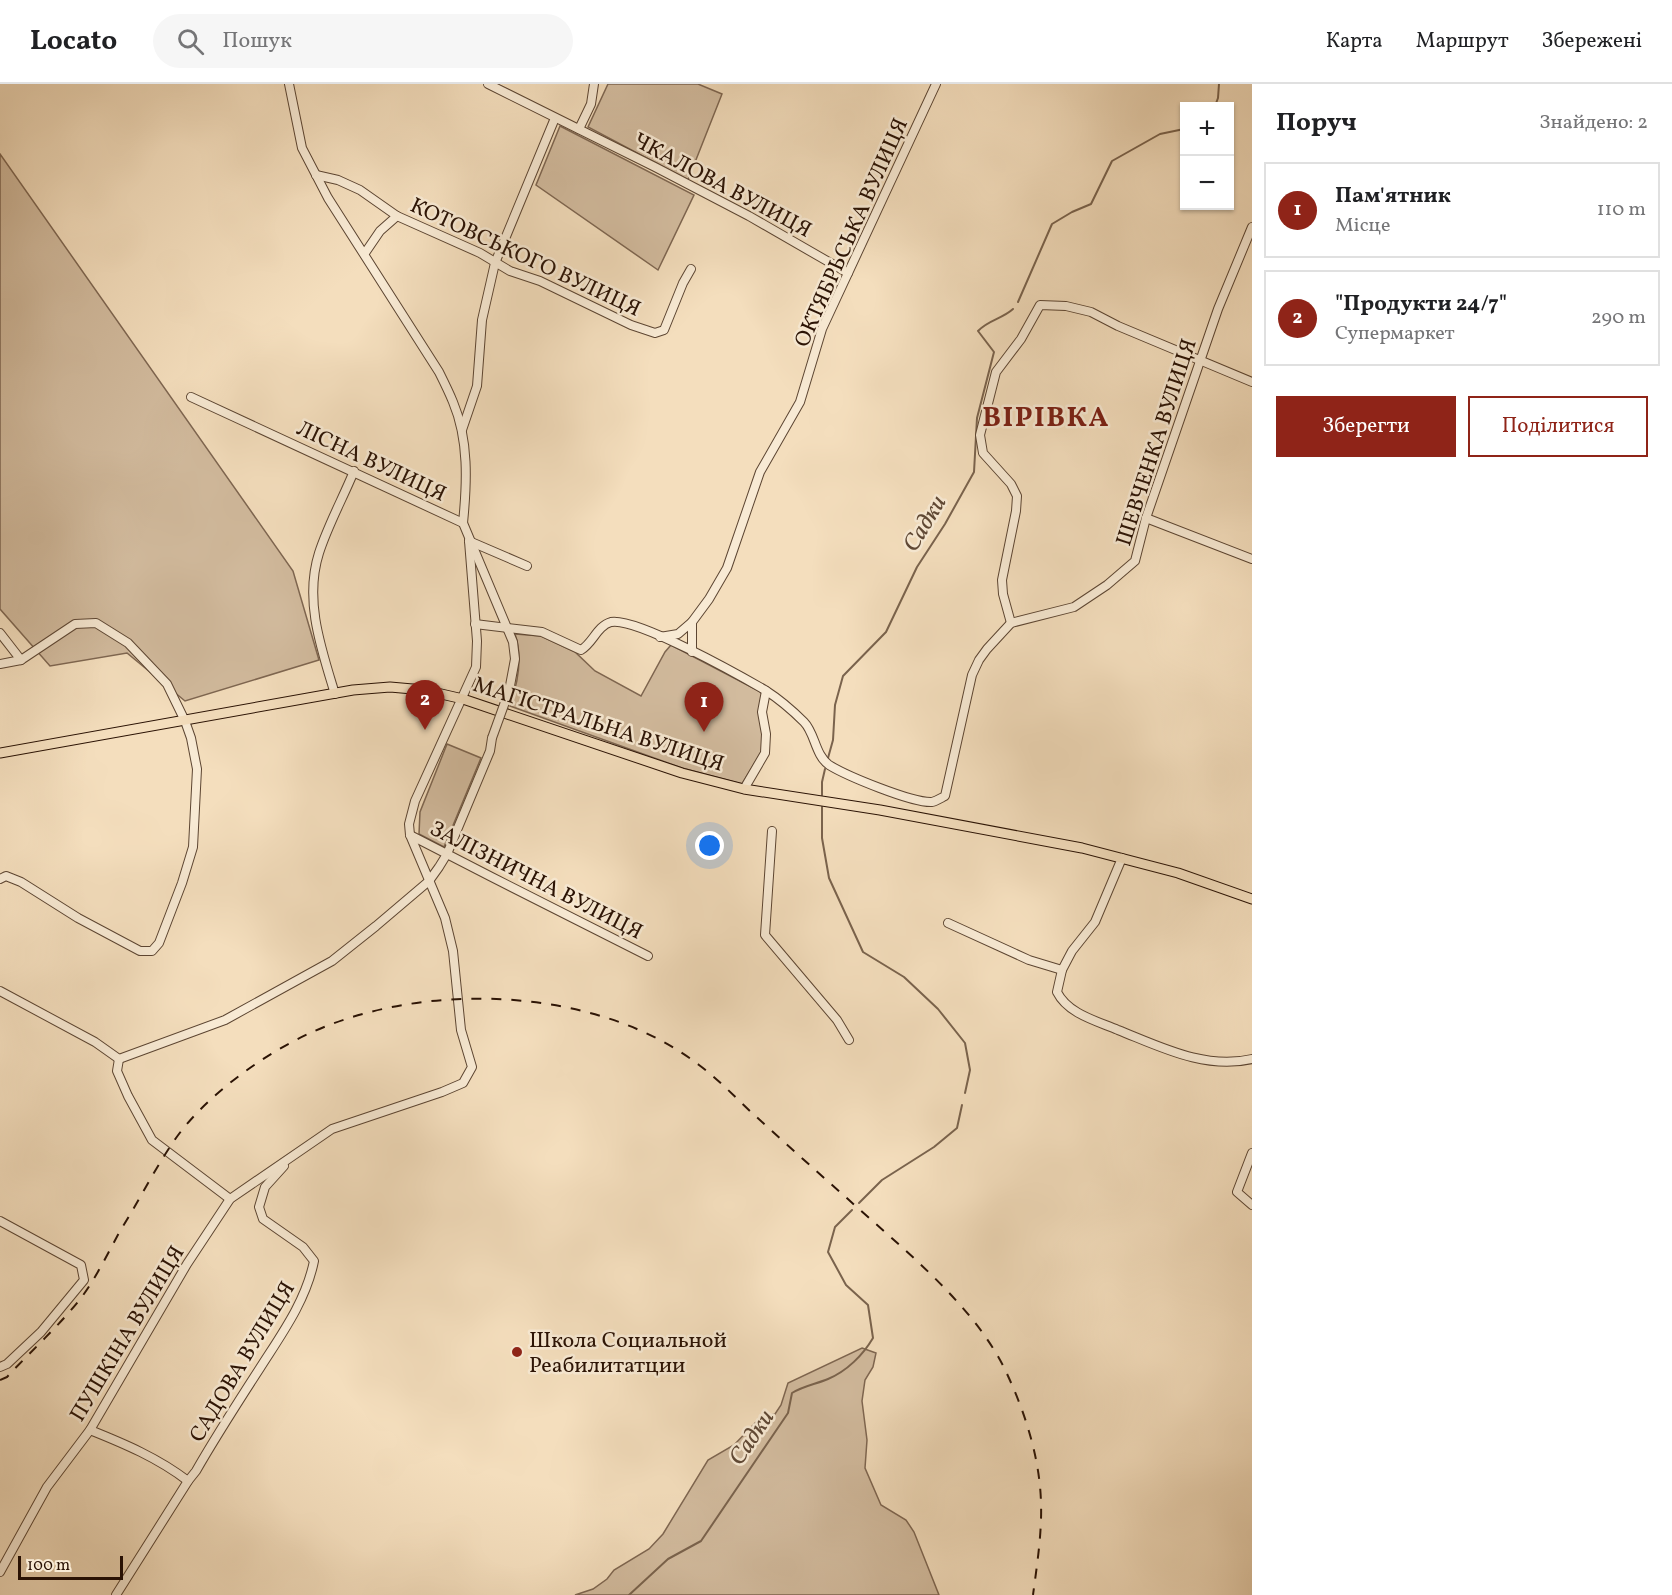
<!DOCTYPE html>
<html lang="uk">
<head>
<meta charset="utf-8">
<style>
	:root { --surface:#fff; --page:#f6f6f6; --text:#202124; --muted:#757577; --line:#e0e0e0; --accent:#8f2418 }
	body { margin:0; font-family:Vollkorn,serif; background:var(--page); color:var(--text) }
	.controls { position:absolute; right:18px; top:18px; display:grid; overflow:hidden; border-radius:0px; box-shadow:0 2px 4px #0004 }
	.controls button { width:54px; height:54px; display:grid; place-items:center; padding:0; border:0; border-bottom:2px solid var(--line); background:var(--surface); color:var(--text); font:30px sans-serif }
	.scale { position:absolute; left:18px; bottom:15px; width:105px; box-sizing:border-box; padding-left:6px; border:3px solid #2a1204; border-top:0; font-size:16px; line-height:21px; white-space:nowrap; color:#2a1204; -webkit-text-stroke:4px #f8ead4; paint-order:stroke }
	.you { position:absolute; left:710px; top:762px; width:21px; height:21px; margin:-15px; border:4px solid #fff; border-radius:50%; background:#1a73e8; box-shadow:0 0 0 9px #1a73e833 }
	.badge { display:grid; place-items:center; width:39px; height:39px; border-radius:50%; background:var(--accent); color:#fff; font-size:20px; font-weight:700 }
	.pin { position:absolute; translate:-50% -50px; filter:drop-shadow(0 2px 3px #0008) }
	.pin::after { content:''; position:absolute; top:32px; width:21px; height:18px; background:inherit; clip-path:polygon(0 0,100% 0,50% 100%) }
	.list { margin:0; padding:0; list-style:none }
	h2 { display:flex; justify-content:space-between; align-items:center; height:78px; margin:0; padding:0 24px; font-size:26px }
	h2 small { font-size:20px; font-weight:400; color:var(--muted) }
	.list li { display:grid; grid-template-columns:39px 1fr auto; gap:18px; align-items:center; box-sizing:border-box; height:96px; margin:0 12px 12px; padding:0 12px; border:2px solid var(--line); border-radius:0px }
	.list b { display:block; font-size:22px; white-space:nowrap }
	.list p { margin:0; font-size:20px; white-space:nowrap; color:var(--muted) }
	.list em { font-size:20px; font-style:normal; color:var(--muted) }
	.actions { display:flex; gap:12px; padding:18px 24px }
	.actions a { flex:1; padding:14px 0; border:2px solid var(--accent); border-radius:0px; text-align:center; font-size:21px; color:var(--accent) }
	.actions .main { background:var(--accent); color:#fff }
	.icon { flex:none; width:33px; height:33px; fill:none; stroke:currentColor; stroke-width:2; stroke-linecap:round; stroke-linejoin:round }
	.map { position:relative; flex:none; width:1252px; height:1511px; overflow:hidden }
	header { display:flex; align-items:center; gap:36px; box-sizing:border-box; height:84px; padding:0 30px; background:var(--surface); border-bottom:2px solid var(--line) }
	header strong { font-size:28px }
	nav { display:flex; gap:33px; margin-inline-start:auto; font-size:21px }
	.search { width:420px; height:54px; background:var(--page); display:flex; align-items:center; gap:15px; box-sizing:border-box; padding:0 21px; border-radius:33px; color:var(--muted); font-size:22px }
	main { display:flex }
	aside { flex:1; background:var(--surface) }
	.map>svg:first-child { display:block }
	.green { fill:#d2bb9e; stroke:#7e6651; stroke-width:1.5 }
	.lines { fill:none; stroke-linecap:round; stroke-linejoin:round }
	.stream { stroke:#7a634d; stroke-width:2 }
	.minor-casing { stroke:#5c4532; stroke-width:10 }
	.major-casing { stroke:#2a1204; stroke-width:11 }
	.minor { stroke:#f8ead4; stroke-width:8 }
	.major { stroke:#f4debd; stroke-width:9 }
	.rail { stroke:#2a1204; stroke-width:2; stroke-dasharray:10 10; stroke-linecap:butt }
	.minor-bridge-casing { stroke:#5c4532; stroke-width:10; stroke-linecap:butt }
	.minor-bridge { stroke:#f8ead4; stroke-width:8 }
	.poi-dot { fill:#8f2418; stroke:#f8ead4; stroke-width:2 }
	.labels { text-anchor:middle; stroke-width:5; stroke-linejoin:round; paint-order:stroke }
	.street-label { font-size:22px; fill:#2a1204; stroke:#f8ead4 }
	.poi-label { font-size:22px; fill:#2a1204; stroke:#f8ead4; text-anchor:start }
	.water-label { font-size:24px; font-style:italic; fill:#5f4835; stroke:#f8ead4 }
	.district-label { font-size:28px; font-weight:bold; letter-spacing:1.5px; fill:#7a1f14; stroke:#f8ead4 }
</style>
</head>
<body>
<header>
<strong>Locato</strong>
<div class="search"><svg class="icon" aria-label="search" viewBox="0 0 24 24"><circle cx="10" cy="10" r="6"/><path d="M15 15l6 6"/></svg>Пошук</div>
<nav><a>Карта</a><a>Маршрут</a><a>Збережені</a></nav>
</header>
<main>
<div class="map">
<svg width="1252" height="1511" viewBox="0 0 1252 1511">
	<rect width="100%" height="100%" fill="#f4debd"/>
	<filter id="stains"><feTurbulence type="fractalNoise" baseFrequency=".00333" numOctaves="4"/><feColorMatrix values="0 0 0 0 .2 0 0 0 0 .09 0 0 0 0 .02 0 0 0 .5 -.17"/></filter>
	<radialGradient id="worn" r=".72"><stop offset=".6" stop-color="#630" stop-opacity="0"/><stop offset="1" stop-color="#630" stop-opacity=".3"/></radialGradient>
	<g class="green">
		<path d="M608 0H698L722 10 688 96 588 43Z"/>
		<path d="M560 42 694 111 658 186 536 101Z"/>
		<path d="M0 70 293 487 319 576 185 617 127 569 50 582 0 525Z"/>
		<path d="M515 550 541 552 575 568 595 587 641 612 665 568 671 561 759 607 763 611 762 667 742 700 682 684 510 622C518 599 523 573 515 550Z"/>
		<path d="M447 660 481 674 444 763 419 750 420 728Z"/>
		<path d="M862 1264 876 1269 873 1283 865 1296 862 1317 867 1356 865 1384 881 1421 906 1436 914 1448 939 1511H575L593 1505 607 1495 614 1486 649 1465 663 1450 708 1376 734 1361 761 1333 775 1330 781 1321 788 1299Z"/>
	</g>
	<g class="lines">
		<g class="stream">
			<path d="M1215 22 1218 14 1219 0"/>
			<path d="M1018 218 1052 140 1072 128 1091 120 1112 77 1160 50 1184 45"/>
			<path d="M828 674 833 656 835 621 843 592 886 548 917 483 945 440 974 388 977 334 994 268 978 247C988 236 1002 235 1013 225"/>
			<path d="M822 711V698L825 685"/>
			<path d="M822 723V754L829 794 863 868 904 893 938 925 965 959 970 986 965 1009"/>
			<path d="M859 1119 882 1096 934 1063 957 1044 962 1021"/>
			<path d="M629 1511 668 1475 701 1457 788 1329 792 1309C803 1302 816 1300 828 1295 847 1287 863 1271 873 1254L868 1221 846 1201 828 1168 835 1143 852 1126"/>
		</g>
		<defs>
			<g id="minor">
				<path d="M289 0 302 64 328 114 439 288C444 298 449 308 453 318 469 356 467 399 463 439"/>
				<path d="M488 0 655 83 749 132 848 189"/>
				<path d="M579 45 591 20 594 0"/>
				<path d="M316 91 338 96 360 106 397 132 480 169 510 187 540 197 631 241 655 249 664 246 683 199 691 185"/>
				<path d="M365 169 380 147 397 132"/>
				<path d="M191 313 463 439 513 558 515 575 509 607"/>
				<path d="M462 346 477 302 482 236 495 179 555 34"/>
				<path d="M1146 434 1252 475"/>
				<path d="M469 457 527 482"/>
				<path d="M692 538 709 515 727 484 760 388 800 318 822 245 936 0"/>
				<path d="M1011 539 1003 510 1002 496 1016 427 1017 412 1011 400 983 369 980 351 996 288 1021 255 1040 221 1066 222 1091 228 1118 242 1252 298"/>
				<path d="M475 540 542 548 581 566C593 559 597 542 611 538 636 533 739 591 765 606 779 615 792 626 804 638 815 649 815 671 829 681 847 692 912 719 932 718 936 717 941 714 945 712L972 591 979 576 987 565 1011 539 1074 523 1107 501 1135 477 1146 434 1218 225 1252 143"/>
				<path d="M0 549 21 576 75 540 96 539 128 559 167 600 185 637 191 654 197 685 193 763 182 799 159 859 152 867H140L78 834 21 798 6 792 0 795"/>
				<path d="M660 553 678 550 692 538V568"/>
				<path d="M0 580 21 576"/>
				<path d="M335 610C321 564 304 516 319 469 328 441 343 414 354 387"/>
				<path d="M744 705 765 669 766 650 762 628 766 607"/>
				<path d="M772 747 765 851 837 936 849 956"/>
				<path d="M410 751C489 792 568 832 648 872"/>
				<path d="M1122 774 1095 838 1072 867 1062 886 1057 908C1068 930 1097 937 1118 946 1161 963 1205 986 1252 975"/>
				<path d="M948 839 1029 876 1062 886"/>
				<path d="M0 907 95 958 119 975 225 936 332 877 376 842 429 797 439 783 447 770 490 667 492 654"/>
				<path d="M119 975 117 987 128 1012 152 1056 230 1115"/>
				<path d="M1252 1069 1237 1108 1252 1121"/>
				<path d="M0 1137 81 1181 84 1196 41 1248 7 1280 0 1283"/>
				<path d="M90 1346C125 1360 158 1374 188 1397"/>
				<path d="M0 1488 47 1403 90 1346 187 1180 230 1115 332 1045 442 1008 463 999 472 983 461 946 453 867 445 834 410 751 409 740 415 717 476 583 477 557 469 457"/>
				<path d="M116 1511 188 1397 196 1387C216 1352 238 1318 260 1284 281 1251 306 1217 314 1177L303 1163 263 1135 259 1123 265 1103 284 1082"/>
			</g>
			<path id="major" d="M0 669 353 606 390 603 424 606 463 615 682 689 744 705 880 726 1082 764 1178 789 1252 815"/>
		</defs>
		<use href="#minor" class="minor-casing"/>
		<use href="#major" class="major-casing"/>
		<use href="#minor" class="minor"/>
		<use href="#major" class="major"/>
		<path class="rail" d="M0 1296 7 1293C31 1267 59 1242 81 1214 96 1194 108 1169 120 1147 139 1117 155 1084 176 1054 206 1012 261 972 308 950 423 896 597 902 699 981 718 995 734 1012 751 1028 783 1057 816 1087 849 1116 903 1165 978 1224 1008 1292 1026 1331 1040 1376 1041 1419 1042 1449 1037 1481 1033 1511"/>
		<defs>
			<path id="minor-bridge" d="M492 654 509 607"/>
		</defs>
		<use href="#minor-bridge" class="minor-bridge-casing"/>
		<use href="#minor-bridge" class="minor-bridge"/>
	</g>
	<circle class="poi-dot" cx="517" cy="1268" r="6"/>
	<g class="labels">
		<g class="street-label">
			<text transform="translate(723 100) rotate(28)" y="8">ЧКАЛОВА ВУЛИЦЯ</text>
			<text transform="translate(850 148) rotate(-66)" y="8">ОКТЯБРЬСЬКА ВУЛИЦЯ</text>
			<text transform="translate(526 172) rotate(25)" y="8">КОТОВСЬКОГО ВУЛИЦЯ</text>
			<text transform="translate(1155 358) rotate(-72)" y="8">ШЕВЧЕНКА ВУЛИЦЯ</text>
			<text transform="translate(372 376) rotate(25)" y="8">ЛІСНА ВУЛИЦЯ</text>
			<text transform="translate(599 639) rotate(18)" y="8">МАГІСТРАЛЬНА ВУЛИЦЯ</text>
			<text transform="translate(537 795) rotate(27)" y="8">ЗАЛІЗНИЧНА ВУЛИЦЯ</text>
			<text transform="translate(126 1249) rotate(-59)" y="8">ПУШКІНА ВУЛИЦЯ</text>
			<text transform="translate(241 1277) rotate(-59)" y="8">САДОВА ВУЛИЦЯ</text>
		</g>
		<g class="poi-label">
			<text x="529" y="1263">Школа Социальной<tspan x="529" dy="25">Реабилитатции</tspan></text>
		</g>
		<g class="water-label">
			<text transform="translate(924 439) rotate(-59)" y="8">Садки</text>
			<text transform="translate(751 1353) rotate(-56)" y="8">Садки</text>
		</g>
		<g class="district-label">
			<text x="1046" y="342">ВІРІВКА</text>
		</g>
	</g>
	<rect width="100%" height="100%" filter="url(#stains)"/>
	<rect width="100%" height="100%" fill="url(#worn)"/>
</svg>
<div class="controls">
<button>+</button>
<button>−</button>
</div>
<div class="scale">100 m</div>
<div class="you"></div>
<div class="pin badge" style="left:704px;top:648px">1</div>
<div class="pin badge" style="left:425px;top:646px">2</div>
</div>
<aside>
<h2>Поруч<small>Знайдено: 2</small></h2>
<ul class="list">
<li><span class="badge">1</span><div><b>Пам'ятник</b><p>Місце</p></div><em>110 m</em></li>
<li><span class="badge">2</span><div><b>&quot;Продукти 24/7&quot;</b><p>Супермаркет</p></div><em>290 m</em></li>
</ul>
<div class="actions"><a class="main">Зберегти</a><a>Поділитися</a></div>
</aside>
</main>
</body>
</html>
